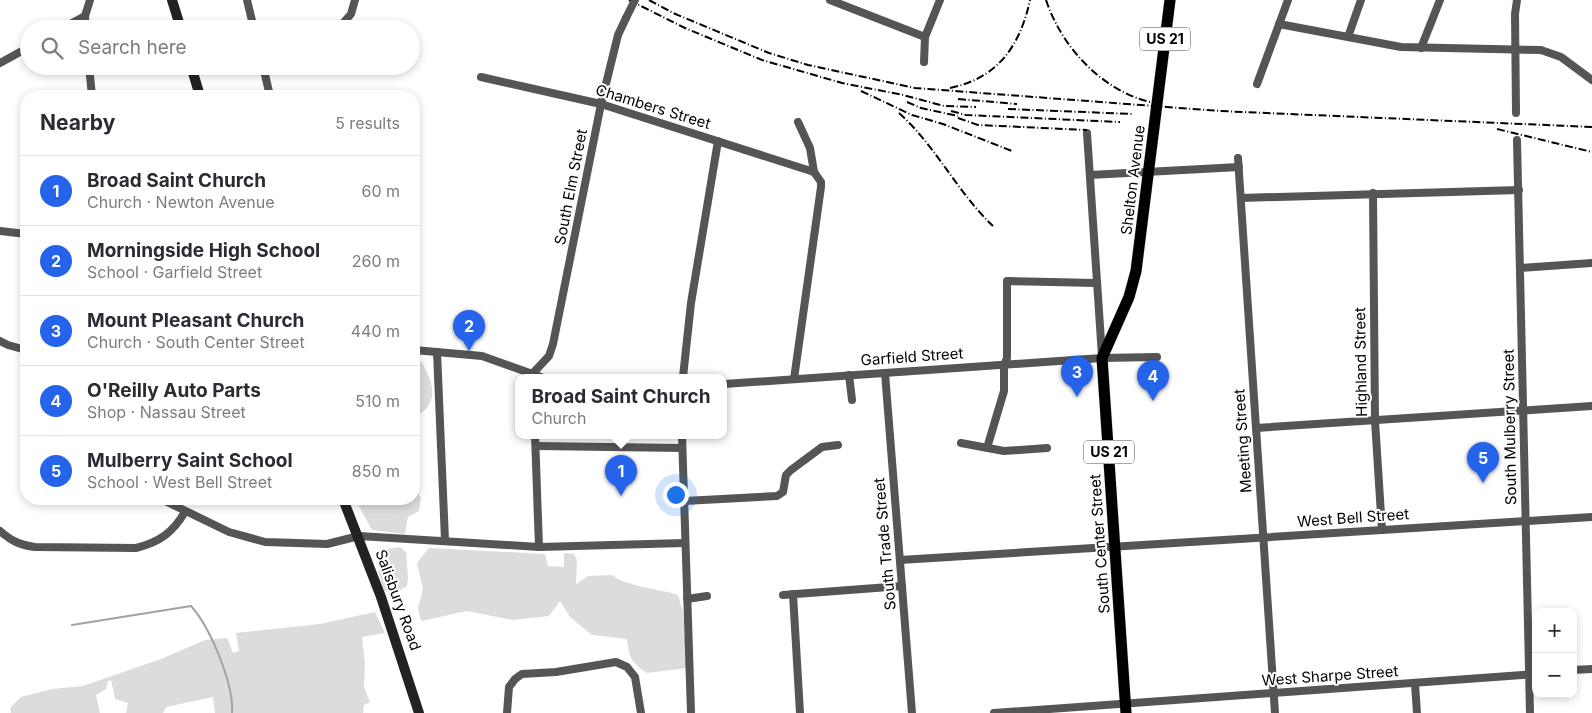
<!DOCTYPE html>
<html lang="en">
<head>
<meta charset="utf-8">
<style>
	:root { --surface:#fff; --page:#f2f2f3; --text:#2b2b33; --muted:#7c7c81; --line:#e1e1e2; --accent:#2563eb }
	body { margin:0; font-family:Inter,sans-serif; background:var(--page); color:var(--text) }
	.controls { position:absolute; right:15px; bottom:15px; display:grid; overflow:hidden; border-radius:10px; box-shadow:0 2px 8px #0003 }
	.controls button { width:45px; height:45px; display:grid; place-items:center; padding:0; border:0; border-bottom:1px solid var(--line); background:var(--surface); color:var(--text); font:25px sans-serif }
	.you { position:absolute; left:675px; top:494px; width:18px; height:18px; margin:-12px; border:4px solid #fff; border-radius:50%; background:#1a73e8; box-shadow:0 0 0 8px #1a73e833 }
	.badge { display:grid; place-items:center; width:32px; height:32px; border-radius:50%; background:var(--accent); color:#fff; font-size:16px; font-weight:700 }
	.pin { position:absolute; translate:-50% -41px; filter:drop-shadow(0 1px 2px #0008) }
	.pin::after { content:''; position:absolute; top:26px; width:18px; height:15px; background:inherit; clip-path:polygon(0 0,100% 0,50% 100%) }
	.popup { position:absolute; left:515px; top:374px; width:212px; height:65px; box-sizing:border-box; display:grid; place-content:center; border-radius:10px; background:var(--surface); filter:drop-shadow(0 1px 4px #0005); font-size:16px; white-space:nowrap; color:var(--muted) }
	.popup b { font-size:19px; color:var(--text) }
	.popup::after { content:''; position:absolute; left:50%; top:100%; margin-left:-10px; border:10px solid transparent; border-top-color:var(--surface) }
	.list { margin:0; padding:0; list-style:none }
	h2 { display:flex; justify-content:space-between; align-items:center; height:65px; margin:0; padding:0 20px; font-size:21px }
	h2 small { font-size:16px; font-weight:400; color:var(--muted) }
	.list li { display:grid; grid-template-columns:32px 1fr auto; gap:15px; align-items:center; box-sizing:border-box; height:70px; padding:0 20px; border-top:1px solid var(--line) }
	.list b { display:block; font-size:19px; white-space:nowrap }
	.list p { margin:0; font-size:16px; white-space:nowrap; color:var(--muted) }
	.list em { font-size:16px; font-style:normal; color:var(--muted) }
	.icon { flex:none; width:28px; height:28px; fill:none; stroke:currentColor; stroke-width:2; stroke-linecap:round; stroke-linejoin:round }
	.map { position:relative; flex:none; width:1592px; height:713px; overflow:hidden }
	.search { position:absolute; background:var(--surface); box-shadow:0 2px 8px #0003; left:20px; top:20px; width:400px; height:55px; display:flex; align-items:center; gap:12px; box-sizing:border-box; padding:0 18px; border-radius:28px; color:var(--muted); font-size:19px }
	.panel { position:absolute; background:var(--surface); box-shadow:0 2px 8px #0003; left:20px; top:90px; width:400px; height:415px; border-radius:20px }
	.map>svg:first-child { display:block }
	.green { fill:#dcdcdc }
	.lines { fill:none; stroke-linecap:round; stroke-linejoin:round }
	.stream { stroke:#a3a3a3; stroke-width:2 }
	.primary-casing { stroke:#dbdbdb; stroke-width:12 }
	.street { stroke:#555; stroke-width:8 }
	.secondary { stroke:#222; stroke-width:10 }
	.primary { stroke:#000; stroke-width:11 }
	.rail { stroke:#000; stroke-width:2; stroke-dasharray:8 2.5 1 2.5; stroke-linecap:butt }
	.street-bridge { stroke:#555; stroke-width:8 }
	.labels { text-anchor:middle; stroke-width:4; stroke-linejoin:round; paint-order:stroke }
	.shield { fill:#fff; stroke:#4c4c4c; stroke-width:1 }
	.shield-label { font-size:14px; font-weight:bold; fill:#000 }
	.street-label { font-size:15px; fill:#000; stroke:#fff }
</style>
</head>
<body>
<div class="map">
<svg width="1592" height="713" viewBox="0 0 1592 713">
	<rect width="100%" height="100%" fill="#fff"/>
	<g class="green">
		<path d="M414 361 422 362C434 385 440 403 414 418Z"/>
		<path d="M414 487 421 498 419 511 408 517 405 534 372 530 355 499H414Z"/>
		<path d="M400 547 406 552 408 578 407 586 397 592 384 591 378 570 390 564 387 549Z"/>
		<path d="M429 548 545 554 548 566 564 567V553L574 554 577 560 576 584 588 576 612 575C625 586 660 589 678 595L683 612 687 668 647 673C631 662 629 658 627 639L592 635 570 617 560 601 549 616 513 620 467 611 421 621 418 608 423 589 417 563Z"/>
		<path d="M375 612 385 633 362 637 365 664 364 687 370 702 364 705 363 713H215L213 697 166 707 163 713H126L128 703 115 699 111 680 108 681 106 689 96 695 100 713H11L10 708 21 697 52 689 83 686 161 659 205 640 227 638 233 653 239 651 236 633 320 624Z"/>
	</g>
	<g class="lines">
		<path class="stream" d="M72 625 191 606C210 627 234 684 232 713"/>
		<defs>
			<path id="primary" d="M1126 713 1102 358 1129 297 1136 271 1170 0"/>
		</defs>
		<use href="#primary" class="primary-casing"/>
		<g class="street">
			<path d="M247 0 254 29"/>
			<path d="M830 0 925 37"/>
			<path d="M1279 24 1401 47 1541 50 1561 57 1592 80"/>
			<path d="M61 29 85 16"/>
			<path d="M86 29 85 16 90 0"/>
			<path d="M338 29 351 14 355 0"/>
			<path d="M1348 37 1361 0"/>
			<path d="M1421 48 1440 0"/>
			<path d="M924 62 925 37 940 0"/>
			<path d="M0 63 29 47"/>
			<path d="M89 66 92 96"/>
			<path d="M263 66 270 96"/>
			<path d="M481 77 601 104 814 172 821 182V187L794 379"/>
			<path d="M1257 84 1288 0"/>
			<path d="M1516 113 1515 14 1517 0"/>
			<path d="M798 122 810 148 814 172"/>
			<path d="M1087 133 1102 356"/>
			<path d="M1517 140 1530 713"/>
			<path d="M1238 158 1275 713"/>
			<path d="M1090 175 1239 167"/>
			<path d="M1373 193 1375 421 1382 530"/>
			<path d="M1241 198 1519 190"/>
			<path d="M0 231 26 234"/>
			<path d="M1520 268 1592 263"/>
			<path d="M0 341 8 345 26 350"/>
			<path d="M414 350 482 356 541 377"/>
			<path d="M437 352 445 540"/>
			<path d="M885 373 912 713"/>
			<path d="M849 375 852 400"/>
			<path d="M533 377V373L549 356 553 344 601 104 618 35 626 18"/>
			<path d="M683 377 691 303 718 141"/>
			<path d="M724 384 1102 358 1157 357"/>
			<path d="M1256 428 1592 406"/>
			<path d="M535 435 539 547"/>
			<path d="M682 435 691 713"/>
			<path d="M961 443 1004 451 1047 448"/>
			<path d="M536 446 682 448"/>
			<path d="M987 448 1004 391V365L1007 358V281L1097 283"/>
			<path d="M161 499 229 532 265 542 327 544 359 536 539 547 685 543"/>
			<path d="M684 501 777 496 783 492 786 475 791 470 822 447 838 445"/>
			<path d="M0 531C11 541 20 545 35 547L136 548C160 542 173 532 185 512"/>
			<path d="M900 560 1592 517"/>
			<path d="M793 594 800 713"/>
			<path d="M783 595 902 586"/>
			<path d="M687 599 707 596"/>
			<path d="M1573 670 1592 669"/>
			<path d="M1415 684 1417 713"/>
			<path d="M507 713 509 687 515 679 522 674 556 672 616 662 627 667 635 677 641 713"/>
			<path d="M994 713 1536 674"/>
		</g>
		<g class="secondary">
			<path d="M172 0 181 29"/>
			<path d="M191 66 200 96"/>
			<path d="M343 499 381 597 419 713"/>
		</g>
		<use href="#primary" class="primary"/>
		<g class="rail">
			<path d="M629 0 685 28 762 60 842 83 903 95 944 106 976 107"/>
			<path d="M649 0 673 13 769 53 808 65 915 88 1220 111 1592 127"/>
			<path d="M1046 0C1062 48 1103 92 1154 103"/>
			<path d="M950 88C998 78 1020 46 1030 0"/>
			<path d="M861 91 912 115 943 124 1012 151"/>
			<path d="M958 99 1017 104"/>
			<path d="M907 102 921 108 958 116"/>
			<path d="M1008 109 1133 114"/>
			<path d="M951 111 966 115 1120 122"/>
			<path d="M899 113C936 146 957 192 993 226"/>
			<path d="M958 118 978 125 1087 130"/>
			<path d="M1497 129 1592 152"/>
		</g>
		<path class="street-bridge" d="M626 18 635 0"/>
	</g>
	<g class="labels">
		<g class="shield">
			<rect x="1140" y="27.5" width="50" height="23" rx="4"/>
			<rect x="1084" y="440.5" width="50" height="23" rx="4"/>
		</g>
		<g class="shield-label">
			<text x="1165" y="44">US 21</text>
			<text x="1109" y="457">US 21</text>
		</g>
		<g class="street-label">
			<text transform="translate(653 107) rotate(17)" y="5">Chambers Street</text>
			<text transform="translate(1133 180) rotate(-83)" y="5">Shelton Avenue</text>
			<text transform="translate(571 187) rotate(-79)" y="5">South Elm Street</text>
			<text transform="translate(912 357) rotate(-4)" y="5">Garfield Street</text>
			<text transform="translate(1361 362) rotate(-91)" y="5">Highland Street</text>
			<text transform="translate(1510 427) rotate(-91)" y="5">South Mulberry Street</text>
			<text transform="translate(1243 441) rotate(-94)" y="5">Meeting Street</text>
			<text transform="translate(1353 518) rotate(-4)" y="5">West Bell Street</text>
			<text transform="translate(885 544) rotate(-95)" y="5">South Trade Street</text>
			<text transform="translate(1100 544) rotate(-94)" y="5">South Center Street</text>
			<text transform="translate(398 600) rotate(70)" y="5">Salisbury Road</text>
			<text transform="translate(1330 676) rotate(-4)" y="5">West Sharpe Street</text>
		</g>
	</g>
</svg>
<div class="controls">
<button>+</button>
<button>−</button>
</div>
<div class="you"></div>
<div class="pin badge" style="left:621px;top:496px">1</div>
<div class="popup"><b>Broad Saint Church</b>Church</div>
<div class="pin badge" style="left:469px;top:351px">2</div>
<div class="pin badge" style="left:1077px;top:397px">3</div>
<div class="pin badge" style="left:1153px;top:401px">4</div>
<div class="pin badge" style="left:1483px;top:483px">5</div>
<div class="search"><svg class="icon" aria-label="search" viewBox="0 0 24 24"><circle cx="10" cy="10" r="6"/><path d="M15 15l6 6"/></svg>Search here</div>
<section class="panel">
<h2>Nearby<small>5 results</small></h2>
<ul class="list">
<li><span class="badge">1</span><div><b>Broad Saint Church</b><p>Church · Newton Avenue</p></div><em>60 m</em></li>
<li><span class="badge">2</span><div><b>Morningside High School</b><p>School · Garfield Street</p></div><em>260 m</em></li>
<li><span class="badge">3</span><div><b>Mount Pleasant Church</b><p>Church · South Center Street</p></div><em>440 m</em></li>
<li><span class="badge">4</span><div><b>O'Reilly Auto Parts</b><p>Shop · Nassau Street</p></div><em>510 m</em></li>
<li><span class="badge">5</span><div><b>Mulberry Saint School</b><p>School · West Bell Street</p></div><em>850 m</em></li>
</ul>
</section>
</div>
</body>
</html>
